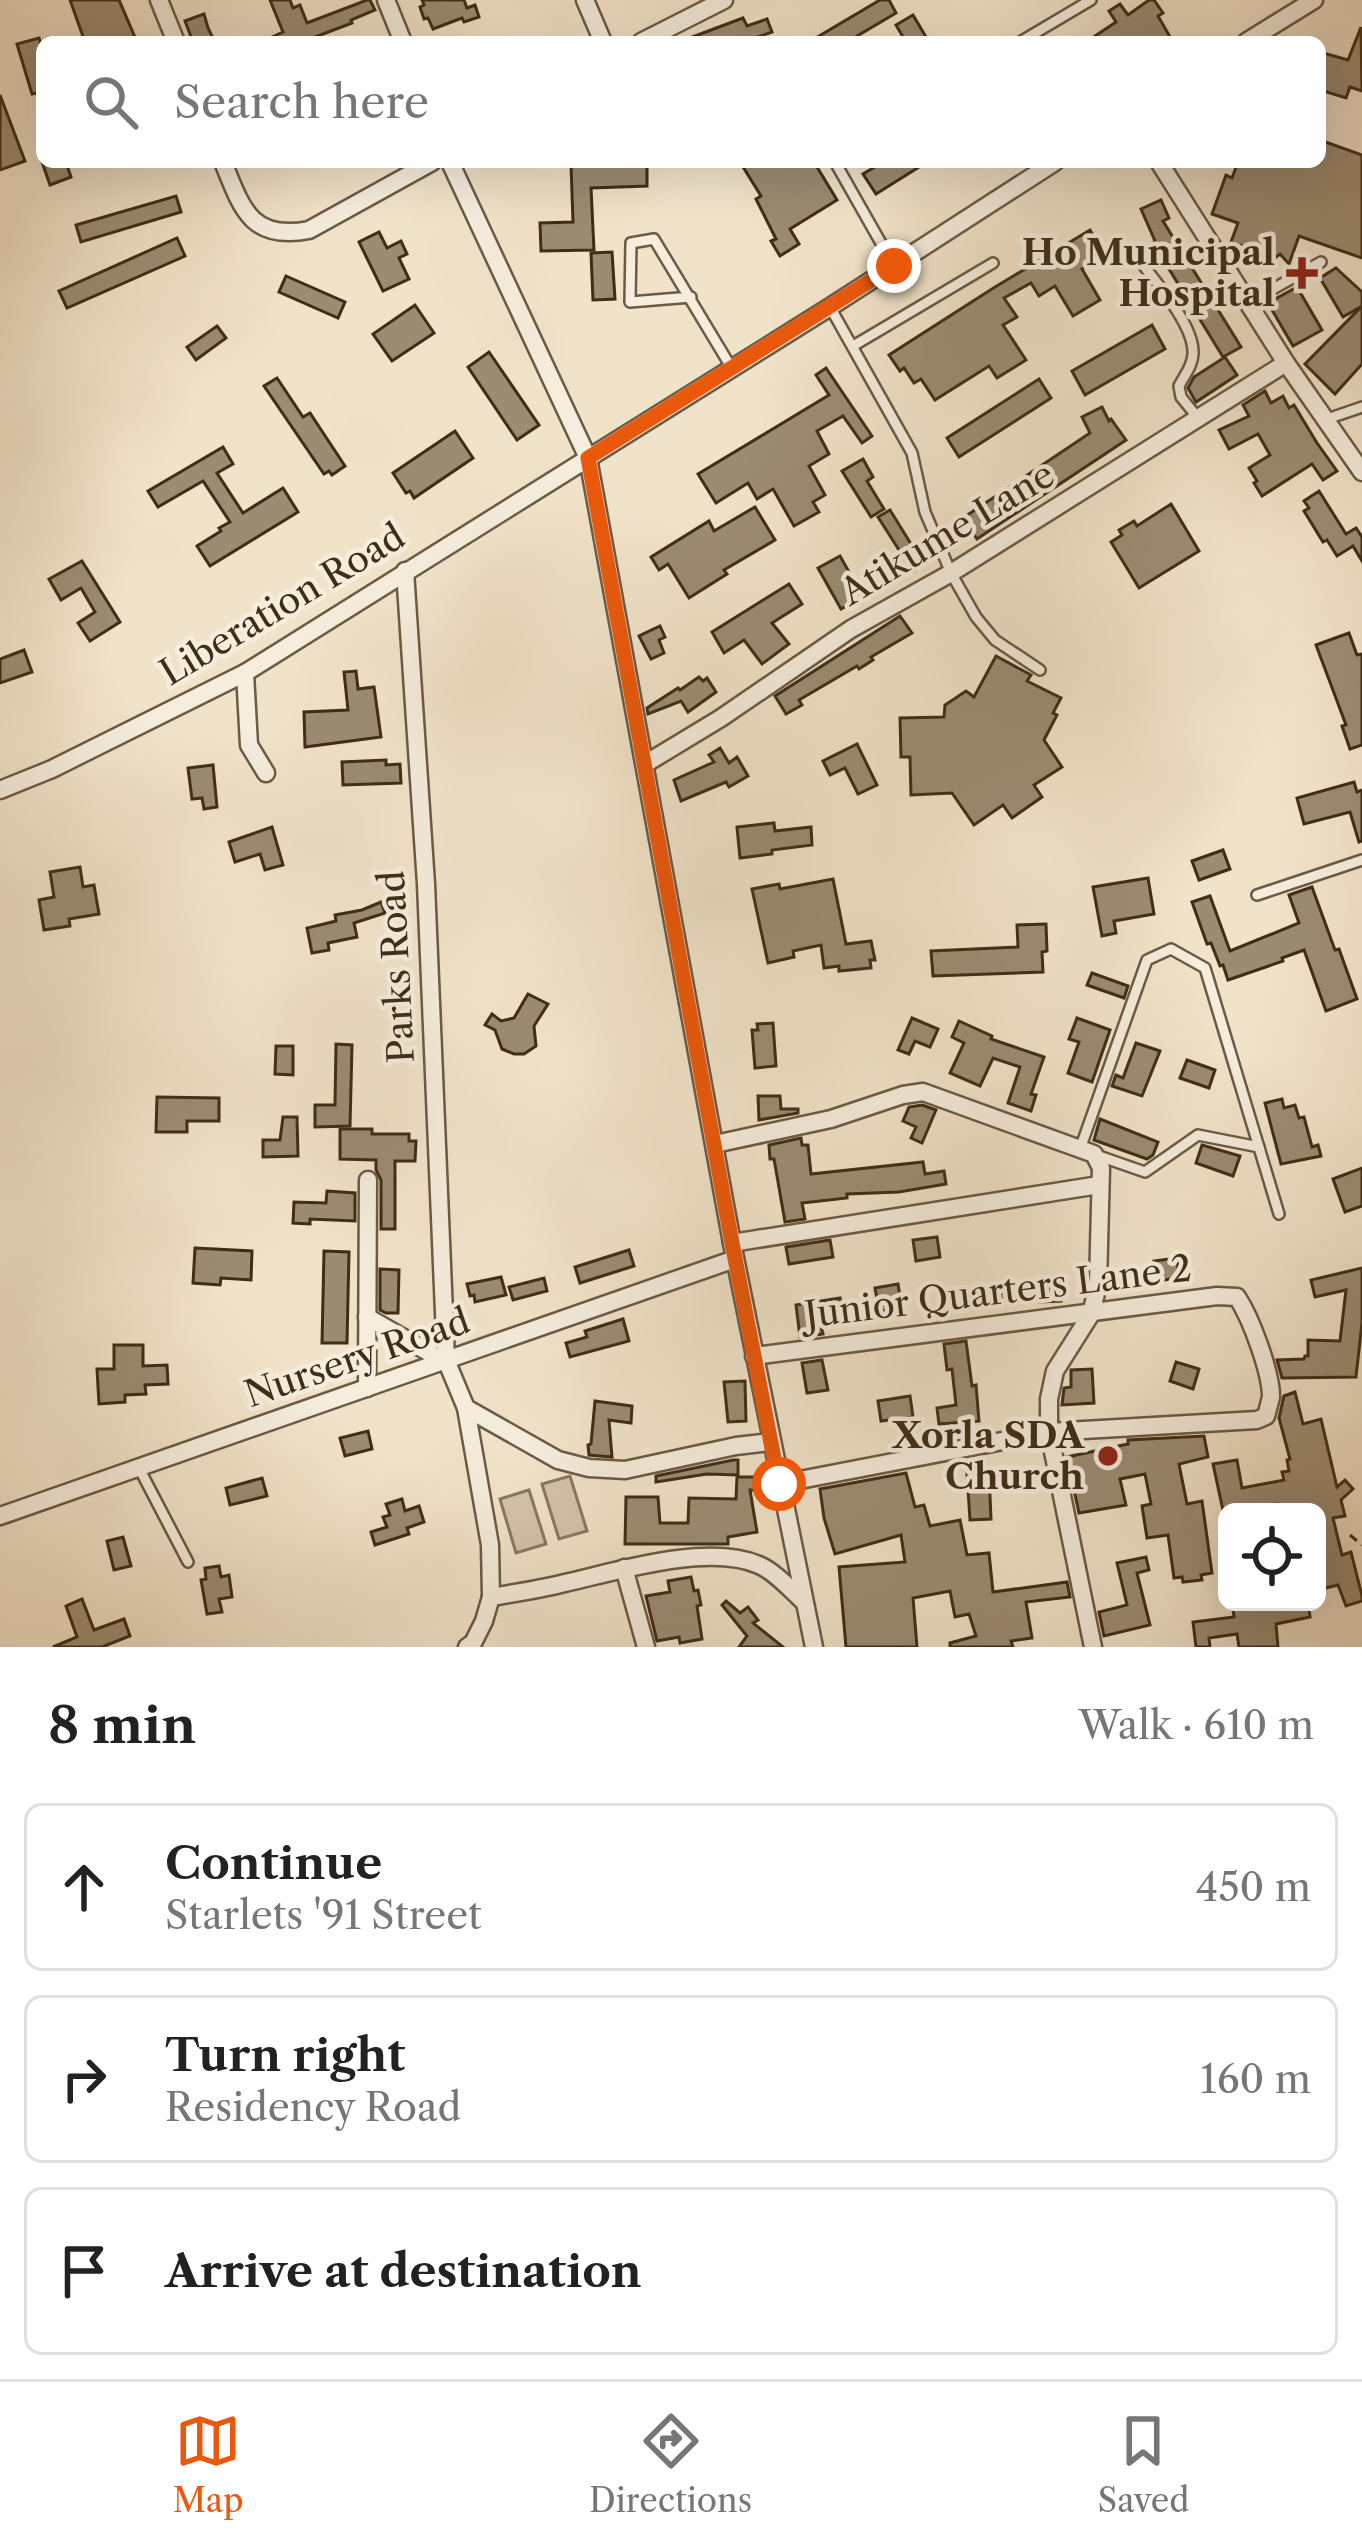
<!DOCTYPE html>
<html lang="en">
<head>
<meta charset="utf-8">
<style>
	:root { --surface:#fff; --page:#f6f6f6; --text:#222; --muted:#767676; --line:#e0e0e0; --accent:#ea580c }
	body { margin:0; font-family:"Libre Caslon Text",serif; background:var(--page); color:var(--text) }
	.controls { position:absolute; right:36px; bottom:36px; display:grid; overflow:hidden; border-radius:18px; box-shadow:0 12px 48px #0002 }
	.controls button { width:108px; height:108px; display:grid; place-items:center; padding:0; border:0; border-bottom:3px solid var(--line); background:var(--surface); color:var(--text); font:60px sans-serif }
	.stop { position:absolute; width:36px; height:36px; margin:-27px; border:9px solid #ea580c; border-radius:50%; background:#fff }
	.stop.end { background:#ea580c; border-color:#fff; box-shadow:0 3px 12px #0008 }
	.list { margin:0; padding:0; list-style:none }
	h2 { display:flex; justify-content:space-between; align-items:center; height:156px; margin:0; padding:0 48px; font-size:51px }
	h2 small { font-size:39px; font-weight:400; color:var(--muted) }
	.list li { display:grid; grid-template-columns:78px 1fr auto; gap:36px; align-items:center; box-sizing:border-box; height:168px; margin:0 24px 24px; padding:0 24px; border:3px solid var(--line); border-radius:18px }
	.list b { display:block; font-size:45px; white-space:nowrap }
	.list p { margin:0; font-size:39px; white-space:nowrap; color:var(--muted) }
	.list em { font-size:39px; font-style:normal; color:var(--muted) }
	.icon { flex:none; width:66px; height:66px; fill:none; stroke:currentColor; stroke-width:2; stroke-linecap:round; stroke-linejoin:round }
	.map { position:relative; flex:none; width:1362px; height:1647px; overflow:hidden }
	.search { position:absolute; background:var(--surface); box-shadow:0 12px 48px #0002; left:36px; right:36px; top:36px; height:132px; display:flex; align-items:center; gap:30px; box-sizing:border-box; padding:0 42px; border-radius:18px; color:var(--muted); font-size:45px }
	.sheet { height:732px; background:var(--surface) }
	nav { display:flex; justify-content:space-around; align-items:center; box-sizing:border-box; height:168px; border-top:3px solid var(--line); background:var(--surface); font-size:33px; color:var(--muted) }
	nav a { display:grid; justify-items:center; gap:6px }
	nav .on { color:var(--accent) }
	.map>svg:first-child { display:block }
	.green { fill:#d3c4ac; stroke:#887862; stroke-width:3 }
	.building { fill:#9b8c74; stroke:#3e2d17; stroke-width:3 }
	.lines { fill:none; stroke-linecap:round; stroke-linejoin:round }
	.lane-casing { stroke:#6b5a44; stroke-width:14 }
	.street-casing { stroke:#6b5a44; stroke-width:21 }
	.path { stroke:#3e2d17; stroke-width:3; stroke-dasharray:9 6; stroke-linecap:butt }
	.lane { stroke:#f6eddd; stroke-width:9 }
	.street { stroke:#f6eddd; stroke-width:16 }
	.route { stroke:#ea580c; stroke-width:15 }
	.poi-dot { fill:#8f2418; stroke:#f6eddd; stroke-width:4.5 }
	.labels { text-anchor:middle; stroke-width:9; stroke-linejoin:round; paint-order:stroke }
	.poi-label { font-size:36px; font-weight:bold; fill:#3e2d17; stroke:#f6eddd; text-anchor:end }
	.street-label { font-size:36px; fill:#3e2d17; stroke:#f6eddd }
</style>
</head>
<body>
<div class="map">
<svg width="1362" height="1647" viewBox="0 0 1362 1647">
	<rect width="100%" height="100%" fill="#f1e3ca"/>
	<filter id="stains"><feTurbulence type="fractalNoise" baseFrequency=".00167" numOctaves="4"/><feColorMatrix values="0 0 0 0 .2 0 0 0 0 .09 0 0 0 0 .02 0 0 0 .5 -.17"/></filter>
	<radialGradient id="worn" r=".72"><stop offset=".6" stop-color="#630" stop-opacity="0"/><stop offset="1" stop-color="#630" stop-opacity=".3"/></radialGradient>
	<g class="green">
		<path d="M570 1476 587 1531 559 1539 542 1484Z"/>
		<path d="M529 1490 546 1544 516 1553 500 1499Z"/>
	</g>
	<g class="building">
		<path d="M70 0H119L137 42H85Z"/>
		<path d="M270 0H290L293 8 300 5 307 23 367 0H370L375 10 351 20 352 23 302 42H261L283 32Z"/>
		<path d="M422 0H464L467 8 475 5 479 17 464 22 462 18 433 29 428 18 424 19 420 7 424 5Z"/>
		<path d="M880 0H889L896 13 847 42H809Z"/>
		<path d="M1149 0H1154L1163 13 1158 16 1173 42H1086L1116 22 1109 11 1120 4 1128 15Z"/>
		<path d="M204 14 208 28 215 42H193L185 21Z"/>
		<path d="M913 15 929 42H906L896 25Z"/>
		<path d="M743 18 747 26 767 19 772 32 752 39 753 42H679Z"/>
		<path d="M1361 27 1362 91 1350 87 1346 98 1320 90V52L1348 60Z"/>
		<path d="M39 38 42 49V92L32 94 17 44Z"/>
		<path d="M0 95 25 161 0 170Z"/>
		<path d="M1320 140 1362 155V258L1299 236 1289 264 1280 254 1276 257 1231 242 1238 223 1212 214 1226 175 1232 178 1238 162H1320Z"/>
		<path d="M42 162H66L71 177 50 185Z"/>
		<path d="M647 162V186L591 188 594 250 541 251 540 223 573 222 571 164Z"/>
		<path d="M740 162H814L837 200 790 229 799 244 780 256 771 241 776 239 756 199 761 196Z"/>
		<path d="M883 162H927L876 194 863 174Z"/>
		<path d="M176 196 181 212 81 242 76 225Z"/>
		<path d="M1161 200 1169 218 1163 221 1241 347 1223 357 1153 243 1155 241 1141 209Z"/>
		<path d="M1090 230 1105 254 1082 269 1100 300 1073 316 1055 286 1039 296 1031 283 1004 298 1017 317 1003 325 1026 360 997 378 989 366 935 400 921 379 914 383 904 368 900 371 889 355 995 287Z"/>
		<path d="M379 232 387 248 401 241 407 254 399 258 409 279 383 291 359 242Z"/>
		<path d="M177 238 185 256 67 308 59 291Z"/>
		<path d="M612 252 615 299 593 300 591 253Z"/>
		<path d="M1336 268 1362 292V306L1343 317 1320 278Z"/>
		<path d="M286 276 345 302 338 318 279 292Z"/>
		<path d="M1297 287 1322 330 1293 346 1268 303Z"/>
		<path d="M415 305 434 333 392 361 373 334Z"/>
		<path d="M1362 306V364L1335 394 1305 364Z"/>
		<path d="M1152 325 1165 349 1085 395 1072 371Z"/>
		<path d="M217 326 226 338 196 360 187 347Z"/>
		<path d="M489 352 539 425 517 440 468 367Z"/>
		<path d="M1225 357 1237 375 1196 402 1188 388 1194 377Z"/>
		<path d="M826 368 872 436 862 443 843 416 817 431 829 454 809 466 825 495 813 502 819 512 794 526 773 489 757 499 748 483 716 503 698 474 829 395 816 375Z"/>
		<path d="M277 378 303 417 310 413 345 466 332 475 329 471 324 474 264 386Z"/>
		<path d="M1039 379 1051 398 959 457 947 438Z"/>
		<path d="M1265 391 1271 403 1283 396 1289 408 1294 405 1317 443 1337 471 1323 480 1312 464 1262 496 1254 483 1257 481 1249 468 1270 455 1258 434 1229 449 1219 430 1249 416 1243 405Z"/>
		<path d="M1102 407 1109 421 1111 419 1126 440 977 539 963 518 1090 433 1082 417Z"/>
		<path d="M455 431 473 458 414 498 410 491 406 493 393 473Z"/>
		<path d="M223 447 233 464 217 473 243 513 283 488 298 512 210 566 197 546 221 531 219 528 230 522 203 481 158 507 148 491Z"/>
		<path d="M863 459 873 477 867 481 884 509 871 517 842 471Z"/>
		<path d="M1319 491 1346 534 1356 528 1362 537V561L1353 546 1337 556 1327 540 1323 542 1304 511 1309 508 1304 501Z"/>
		<path d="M1171 504 1199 551 1139 588 1111 542 1122 535 1119 530 1134 521 1137 526Z"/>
		<path d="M755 507 775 540 724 570 727 574 689 598 668 564 659 570 651 557 709 521 714 531Z"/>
		<path d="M890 510 924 565 913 572 878 517Z"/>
		<path d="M840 556 863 597 841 609 818 568Z"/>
		<path d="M82 561 120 622 90 641 78 623 95 612 81 588 61 600 49 579Z"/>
		<path d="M789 584 802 604 772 623 789 644 762 664 744 640 724 653 712 632Z"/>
		<path d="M900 616 912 633 871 657 873 660 859 669 857 666 799 700 802 705 786 714 775 696Z"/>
		<path d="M660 626 665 637 659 640 664 653 651 659 639 636Z"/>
		<path d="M1349 633 1357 655 1362 654V745L1350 749 1342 726 1346 725 1316 645Z"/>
		<path d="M24 650 32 672 0 683V659Z"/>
		<path d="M996 656 1031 675 1027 681 1061 698 1053 713 1057 715 1044 740 1062 767 1034 785 1042 797 1012 818 1003 805 974 825 952 793 911 795 910 757H901L900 718 944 717 945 705 966 691 974 697Z"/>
		<path d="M356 671 358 689 374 687 381 737 305 747 304 712 348 710 344 672Z"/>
		<path d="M699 677 703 681 707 678 716 692 688 712 681 701 648 714 647 708 678 688 680 690Z"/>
		<path d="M857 744 877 785 858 794 845 768 830 775 823 761Z"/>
		<path d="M720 748 729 763 737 757 748 776 729 787 726 782 681 801 674 780 714 762 709 755Z"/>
		<path d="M386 760V765L400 764 401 783 343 785 342 762Z"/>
		<path d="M213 765 217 807 204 809 202 798 192 799 188 768Z"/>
		<path d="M1354 782 1357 792 1362 790V841L1359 842 1350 812 1304 824 1297 798Z"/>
		<path d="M774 823 775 831 811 827 812 845 772 850V854L740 858 737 827Z"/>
		<path d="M272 827 283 865 265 870 260 854 235 862 229 842Z"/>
		<path d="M1223 850 1230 869 1199 880 1192 861Z"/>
		<path d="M80 867 83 887 94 885 99 914 69 919 70 926 44 930 39 900 54 897 50 872Z"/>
		<path d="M1148 878 1154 914 1114 921 1116 933 1102 936 1093 887Z"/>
		<path d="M833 879 846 944 871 941 875 960H870L871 968 839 971V966L824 968 821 945 793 951 794 957 768 963 752 889 779 884 780 889Z"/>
		<path d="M1312 887 1335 950 1339 949 1357 999 1326 1011 1304 950 1282 958 1283 961 1228 980 1223 965 1220 966 1211 943 1207 944 1192 902 1210 896 1230 951 1299 923 1289 895Z"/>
		<path d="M381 902 385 913 354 923 357 937 328 943 329 950 312 953 307 928 336 921 335 915 362 910Z"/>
		<path d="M1046 924 1047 951 1042 952 1043 972 933 976 931 951 1018 947 1017 925Z"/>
		<path d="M1092 973 1128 986 1124 998 1087 985Z"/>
		<path d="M528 994 548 1004 534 1026 536 1046 524 1054H514L502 1049 495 1030 485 1025 492 1014 501 1021 514 1018Z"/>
		<path d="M912 1018 938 1029 930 1047 915 1041 909 1054 898 1050Z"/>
		<path d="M1077 1018 1110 1030 1092 1082 1068 1073 1079 1042 1069 1039Z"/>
		<path d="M959 1021 992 1036 991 1039 1044 1057 1031 1094 1036 1095 1031 1111 1008 1103 1020 1067 993 1058 980 1086 950 1073 964 1043 952 1037Z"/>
		<path d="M773 1023 776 1066 755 1068 752 1030H758L757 1024Z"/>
		<path d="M1136 1043 1160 1051 1142 1096 1112 1086 1116 1075 1123 1078Z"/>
		<path d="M336 1044 352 1045 350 1126 315 1127V1105H335Z"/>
		<path d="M276 1046H293V1075L275 1074Z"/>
		<path d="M1187 1060 1215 1070 1209 1088 1180 1078Z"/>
		<path d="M758 1096H780L781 1109H798V1113L759 1120Z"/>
		<path d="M157 1097 219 1098V1121H187V1132H156Z"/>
		<path d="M1282 1099 1284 1108 1295 1105 1299 1118 1304 1117 1312 1147 1318 1145 1321 1156 1281 1164 1265 1103Z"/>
		<path d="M922 1105 936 1110 922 1143 911 1138 916 1127 903 1121 909 1107Z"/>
		<path d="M283 1117H297L298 1156 263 1157V1140H280Z"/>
		<path d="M1100 1119 1158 1142 1153 1155 1147 1159 1094 1140Z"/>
		<path d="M340 1129H372V1134H409V1141H416L415 1161H395V1229H381V1180L376 1170V1160L340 1159Z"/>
		<path d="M801 1138 802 1145H808L811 1174 923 1162 925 1174 944 1171 946 1184 899 1192 847 1194V1198L802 1203 805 1219 785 1222 774 1159H770L769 1145Z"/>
		<path d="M1202 1145 1240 1156 1233 1176 1196 1163Z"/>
		<path d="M1362 1168V1206L1345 1212 1333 1179Z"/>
		<path d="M327 1191 355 1193V1221L310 1219V1224L293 1223 294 1202 326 1203Z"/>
		<path d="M937 1237 940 1257 916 1261 913 1240Z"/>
		<path d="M830 1240 833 1257 789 1264 786 1247Z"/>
		<path d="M195 1248 252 1251 251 1280 221 1278 220 1285 193 1283Z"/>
		<path d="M629 1250 634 1266 580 1283 575 1267Z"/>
		<path d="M324 1251 349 1252 347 1343H322Z"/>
		<path d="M1177 1258 1179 1278 1156 1281 1154 1261Z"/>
		<path d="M1362 1268V1323L1356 1377 1282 1378 1277 1360 1304 1359 1305 1356H1308V1340L1340 1341 1346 1290 1315 1297 1311 1280Z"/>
		<path d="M380 1269 399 1270 398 1313H386L380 1310Z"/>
		<path d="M501 1277 506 1295 475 1302 474 1295 470 1296 467 1284Z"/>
		<path d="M544 1278 547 1291 513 1300 509 1287Z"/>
		<path d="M1060 1280 1061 1301 1039 1302 1038 1281Z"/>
		<path d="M1005 1283 1007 1303 982 1307 979 1287Z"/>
		<path d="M898 1284 902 1308 879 1311 875 1288Z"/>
		<path d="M840 1298 841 1304 850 1302 852 1323 821 1326 823 1334 800 1337 796 1305Z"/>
		<path d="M623 1319 629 1341 570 1357 566 1343 587 1337 585 1331Z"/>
		<path d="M966 1341 972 1386 976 1385 979 1421 939 1424 937 1408 956 1405 952 1369 947 1370 944 1344Z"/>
		<path d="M114 1345H143V1366L167 1365 168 1384 145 1385 146 1394 125 1395V1402L99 1404 97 1369H114Z"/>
		<path d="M822 1360 828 1390 807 1393 802 1363Z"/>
		<path d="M1176 1362 1199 1369 1193 1389 1170 1381Z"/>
		<path d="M1092 1369 1094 1403 1062 1405 1064 1388 1071 1387V1370Z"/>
		<path d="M745 1381 746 1421 728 1422 724 1382Z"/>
		<path d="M1295 1392 1303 1424 1321 1419 1337 1487 1345 1480 1353 1489 1341 1500 1345 1516 1333 1518 1342 1555 1351 1552 1362 1596V1601L1346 1606 1338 1585 1317 1590V1512H1278L1277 1504 1224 1515 1213 1464 1237 1460 1242 1488 1284 1480 1282 1472 1289 1471 1287 1460 1290 1459 1279 1418 1284 1396Z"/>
		<path d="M910 1396 913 1417 881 1421 878 1401Z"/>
		<path d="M595 1401 632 1406 631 1423 609 1420 612 1457 589 1455 588 1445 591 1444Z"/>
		<path d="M368 1431 372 1449 345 1456 340 1438Z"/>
		<path d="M1204 1436 1208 1457 1179 1464 1187 1504 1202 1501 1212 1573 1201 1575 1202 1580 1183 1582 1182 1577 1174 1578 1168 1535 1147 1538 1142 1506 1151 1504 1145 1474 1120 1479 1126 1505 1079 1513 1067 1457 1128 1444V1440Z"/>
		<path d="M733 1460H738V1475L707 1474 656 1482V1476Z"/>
		<path d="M906 1473 915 1507 924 1505 930 1526 960 1520 967 1555 989 1553 993 1592 1067 1582 1070 1597 1026 1602 1032 1638 1011 1641 1013 1647H950V1643L976 1636 969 1614 955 1617 950 1591 913 1598 917 1647H846L839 1567 905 1562 901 1535 835 1554 824 1518 820 1489Z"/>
		<path d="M989 1473 991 1519 970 1520 967 1474Z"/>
		<path d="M737 1477H755V1490H750L757 1532 728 1537V1544H625L626 1497H658L660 1523H688L689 1498 736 1499Z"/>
		<path d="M262 1478 267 1496 230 1505 226 1488Z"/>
		<path d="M402 1499 405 1511 419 1506 424 1522 407 1528 409 1534 375 1545 371 1532 387 1527 383 1517 390 1515 386 1504Z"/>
		<path d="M123 1537 131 1566 114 1570 107 1541Z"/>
		<path d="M1146 1557 1149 1570 1137 1573 1150 1625 1104 1636 1099 1612 1127 1605 1117 1563Z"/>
		<path d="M219 1566 221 1577 229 1575 232 1597 219 1599 222 1612 207 1614 201 1580 206 1579 205 1568Z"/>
		<path d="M691 1577 694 1591 698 1590 701 1605 697 1606 702 1639 680 1643 679 1637 657 1641 646 1596 670 1592 668 1581Z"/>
		<path d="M82 1599 94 1630 124 1619 130 1636 102 1647H53L77 1637 66 1606Z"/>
		<path d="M726 1601 740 1613 748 1607 758 1620 753 1623 783 1647H739L747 1636 722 1605Z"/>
		<path d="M1299 1602H1308L1310 1617 1276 1624 1278 1647H1239L1237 1634 1209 1638 1210 1647H1196L1193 1622 1234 1617 1233 1609Z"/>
	</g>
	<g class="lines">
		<defs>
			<g id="lane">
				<path d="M1020 42 1091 0"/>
				<path d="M835 162 894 266"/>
				<path d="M1134 253C1152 278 1192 321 1193 351 1194 364 1184 376 1179 386L1181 397 1198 418"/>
				<path d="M691 297 630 302 631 243 654 239 731 367"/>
				<path d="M1248 303 1321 262"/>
				<path d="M830 307 912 453 925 512 951 573 976 617 995 640 1040 670"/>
				<path d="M853 346 993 263"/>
				<path d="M1327 419 1362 407"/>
				<path d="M1257 895 1362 860"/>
				<path d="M1080 1149 1147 960 1171 949 1205 968 1279 1214"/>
				<path d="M1099 1156 1145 1172 1198 1135 1259 1147"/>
				<path d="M139 1468 188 1562"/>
			</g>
			<g id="street">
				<path d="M159 0 176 42"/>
				<path d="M386 0 403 42"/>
				<path d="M585 0 603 42"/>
				<path d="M641 42 724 0"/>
				<path d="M1246 42 1314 0"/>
				<path d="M223 162C242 209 251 241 309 230L432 162"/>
				<path d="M450 162 588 458 732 1243 814 1647"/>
				<path d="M1159 162 1286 363 1362 472"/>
				<path d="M405 571 426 884 446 1360 466 1408 490 1545 491 1597 484 1621 473 1643 467 1647"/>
				<path d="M245 673 249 745 266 773"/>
				<path d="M645 764 721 718 851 629 951 573 1286 363"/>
				<path d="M0 790 52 769 245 673 830 307 1055 162"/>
				<path d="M715 1144 831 1119 903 1095 923 1092 1094 1154 1101 1168 1098 1285 1091 1314 1055 1371 1049 1399V1432L1093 1647"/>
				<path d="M732 1243 1099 1185"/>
				<path d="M367 1317 430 1353 440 1362"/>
				<path d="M754 1356 1217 1296 1237 1297C1251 1318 1271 1372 1271 1397 1270 1401 1267 1413 1266 1416L1257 1420 1049 1432 779 1484"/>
				<path d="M367 1388 368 1180"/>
				<path d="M466 1408 558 1460 589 1468 625 1470 736 1446 771 1442"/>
				<path d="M0 1516 735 1259"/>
				<path d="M624 1568 646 1647"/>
				<path d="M491 1597C516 1593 541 1589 565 1583 618 1571 708 1543 759 1565 775 1572 789 1588 802 1600"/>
			</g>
		</defs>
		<use href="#lane" class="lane-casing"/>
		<use href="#street" class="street-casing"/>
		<path class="path" d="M1350 1535 1362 1545"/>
		<use href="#lane" class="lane"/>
		<use href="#street" class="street"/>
	</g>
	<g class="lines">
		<path class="route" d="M779 1484 732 1243 588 458 894 266"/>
	</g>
	<g class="poi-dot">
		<path d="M1296 255h12v12h12v12h-12v12h-12v-12h-12v-12h12z"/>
		<circle cx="1108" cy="1456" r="12"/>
	</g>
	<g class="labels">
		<g class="poi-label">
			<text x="1275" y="265">Ho Municipal<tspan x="1275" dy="41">Hospital</tspan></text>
			<text x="1084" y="1448">Xorla SDA<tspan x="1084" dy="41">Church</tspan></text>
		</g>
		<g class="street-label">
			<text transform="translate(947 533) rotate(-31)" y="13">Atikume Lane</text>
			<text transform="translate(282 604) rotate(-31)" y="13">Liberation Road</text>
			<text transform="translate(396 967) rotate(-93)" y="13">Parks Road</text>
			<text transform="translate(998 1291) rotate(-7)" y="13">Junior Quarters Lane 2</text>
			<text transform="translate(357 1357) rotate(-19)" y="13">Nursery Road</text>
		</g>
	</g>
	<rect width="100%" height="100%" filter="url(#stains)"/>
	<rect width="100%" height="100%" fill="url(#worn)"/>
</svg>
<div class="controls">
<button><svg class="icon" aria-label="locate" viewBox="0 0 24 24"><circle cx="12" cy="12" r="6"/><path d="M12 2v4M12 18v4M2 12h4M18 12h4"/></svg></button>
</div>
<div class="stop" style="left:779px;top:1484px"></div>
<div class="stop end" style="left:894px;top:266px"></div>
<div class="search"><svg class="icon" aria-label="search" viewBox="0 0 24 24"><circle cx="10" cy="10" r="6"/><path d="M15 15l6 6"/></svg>Search here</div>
</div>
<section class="sheet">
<h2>8 min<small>Walk · 610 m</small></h2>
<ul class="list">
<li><svg class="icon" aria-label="ahead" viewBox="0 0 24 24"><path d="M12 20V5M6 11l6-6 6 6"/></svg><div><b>Continue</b><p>Starlets '91 Street</p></div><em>450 m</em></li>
<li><svg class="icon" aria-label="right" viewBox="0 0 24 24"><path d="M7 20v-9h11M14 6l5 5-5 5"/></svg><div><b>Turn right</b><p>Residency Road</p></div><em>160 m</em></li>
<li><svg class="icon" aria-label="arrive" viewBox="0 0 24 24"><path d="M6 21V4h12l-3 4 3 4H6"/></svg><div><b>Arrive at destination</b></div></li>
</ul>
</section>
<nav>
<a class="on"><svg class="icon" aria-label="map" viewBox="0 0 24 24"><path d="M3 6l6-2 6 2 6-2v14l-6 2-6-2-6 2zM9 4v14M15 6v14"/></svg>Map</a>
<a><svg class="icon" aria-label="directions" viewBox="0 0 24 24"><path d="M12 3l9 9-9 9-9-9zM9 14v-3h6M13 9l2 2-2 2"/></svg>Directions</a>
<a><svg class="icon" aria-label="saved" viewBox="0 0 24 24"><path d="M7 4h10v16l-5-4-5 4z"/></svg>Saved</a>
</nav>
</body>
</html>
